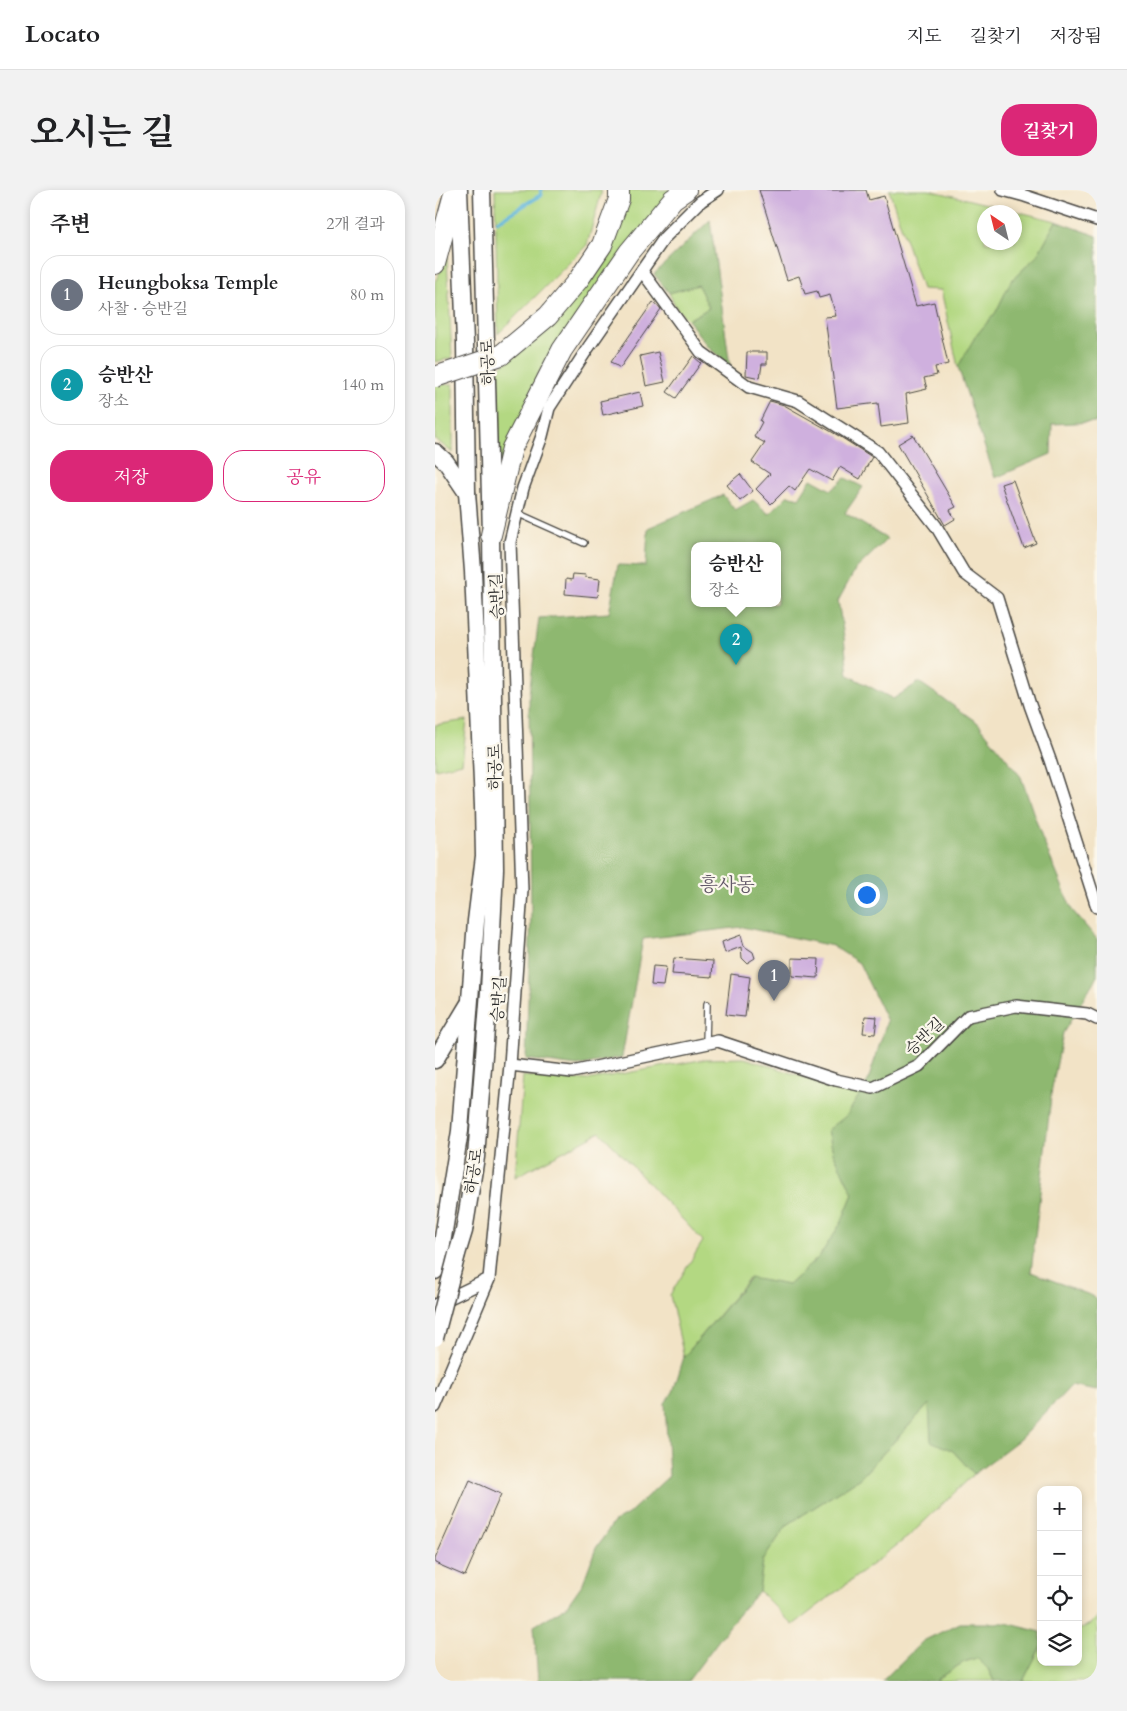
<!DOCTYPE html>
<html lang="ko">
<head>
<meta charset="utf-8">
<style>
	:root { --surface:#fff; --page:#f2f2f2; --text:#202124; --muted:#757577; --line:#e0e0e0; --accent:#db2777 }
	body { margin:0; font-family:Cardo,"Noto Serif KR",serif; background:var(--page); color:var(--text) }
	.controls { position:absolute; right:15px; bottom:15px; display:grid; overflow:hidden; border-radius:10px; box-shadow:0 2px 8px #0003 }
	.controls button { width:45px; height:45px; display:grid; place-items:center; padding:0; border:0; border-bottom:1px solid var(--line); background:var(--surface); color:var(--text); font:25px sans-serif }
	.compass { position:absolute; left:542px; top:15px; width:45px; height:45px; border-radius:50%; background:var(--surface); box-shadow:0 2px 8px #0003; rotate:325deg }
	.you { position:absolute; left:431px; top:704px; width:18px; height:18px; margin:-12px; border:4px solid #fff; border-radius:50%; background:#1a73e8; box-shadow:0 0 0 8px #1a73e833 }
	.badge { display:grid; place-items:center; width:32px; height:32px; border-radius:50%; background:var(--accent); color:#fff; font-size:16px; font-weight:700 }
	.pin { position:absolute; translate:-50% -41px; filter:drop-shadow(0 1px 2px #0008) }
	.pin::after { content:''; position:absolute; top:26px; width:18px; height:15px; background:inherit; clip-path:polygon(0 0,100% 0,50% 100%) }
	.popup { position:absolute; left:256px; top:352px; width:90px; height:65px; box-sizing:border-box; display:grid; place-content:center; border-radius:10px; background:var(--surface); filter:drop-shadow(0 1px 4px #0005); font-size:16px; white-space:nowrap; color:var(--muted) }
	.popup b { font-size:19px; color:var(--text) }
	.popup::after { content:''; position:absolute; left:50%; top:100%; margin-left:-10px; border:10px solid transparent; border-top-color:var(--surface) }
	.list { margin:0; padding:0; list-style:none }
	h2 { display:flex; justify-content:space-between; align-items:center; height:65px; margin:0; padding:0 20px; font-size:21px }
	h2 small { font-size:16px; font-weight:400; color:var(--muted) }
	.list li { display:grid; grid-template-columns:32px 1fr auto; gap:15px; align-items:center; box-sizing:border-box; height:80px; margin:0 10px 10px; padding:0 10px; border:1px solid var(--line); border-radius:20px }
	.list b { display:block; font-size:19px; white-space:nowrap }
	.list p { margin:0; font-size:16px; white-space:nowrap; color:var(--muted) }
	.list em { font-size:16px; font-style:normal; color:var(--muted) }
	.actions { display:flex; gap:10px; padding:15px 20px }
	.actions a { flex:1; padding:11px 0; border:1px solid var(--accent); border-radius:20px; text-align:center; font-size:18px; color:var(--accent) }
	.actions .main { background:var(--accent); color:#fff }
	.icon { flex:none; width:28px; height:28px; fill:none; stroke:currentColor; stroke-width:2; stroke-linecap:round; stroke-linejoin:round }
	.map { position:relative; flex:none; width:662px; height:1491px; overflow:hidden; border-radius:20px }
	header { display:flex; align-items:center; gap:30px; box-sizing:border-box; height:70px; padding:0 25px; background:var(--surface); border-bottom:1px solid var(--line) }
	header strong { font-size:24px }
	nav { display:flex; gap:28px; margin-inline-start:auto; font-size:18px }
	.intro { display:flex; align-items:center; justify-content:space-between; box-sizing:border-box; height:120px; padding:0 30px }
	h1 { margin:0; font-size:35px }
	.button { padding:12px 22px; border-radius:20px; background:var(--accent); color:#fff; font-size:18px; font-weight:700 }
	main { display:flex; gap:30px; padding:0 30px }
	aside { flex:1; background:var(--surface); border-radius:20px; box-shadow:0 2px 8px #0003 }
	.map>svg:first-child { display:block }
	.green { fill:#b3d882; stroke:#6f8256; fill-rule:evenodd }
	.forest { fill:#8eb870; stroke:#5c724e; fill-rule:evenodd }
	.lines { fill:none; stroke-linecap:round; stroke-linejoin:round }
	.stream { stroke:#5fb6dc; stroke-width:4 }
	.building { fill:#cfb0de }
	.lane-casing { stroke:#494742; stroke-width:8 }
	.street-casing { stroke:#494742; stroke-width:14 }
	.secondary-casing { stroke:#494742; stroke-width:19 }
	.highway-casing { stroke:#494742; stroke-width:22 }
	.lane { stroke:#fff; stroke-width:5.5 }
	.street { stroke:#fff; stroke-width:11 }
	.secondary { stroke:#fff; stroke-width:16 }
	.highway { stroke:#fff; stroke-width:20 }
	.secondary-bridge-casing { stroke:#494742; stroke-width:19; stroke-linecap:butt }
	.highway-bridge-casing { stroke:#494742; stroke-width:22; stroke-linecap:butt }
	.secondary-bridge { stroke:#fff; stroke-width:16 }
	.highway-bridge { stroke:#fff; stroke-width:20 }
	.labels { text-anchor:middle; stroke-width:4.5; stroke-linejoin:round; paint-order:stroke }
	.street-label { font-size:16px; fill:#2b2b2b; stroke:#fbf7ec }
	.quarter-label { font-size:19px; fill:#645a6a; stroke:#fbf7ec }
</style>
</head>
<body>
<header>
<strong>Locato</strong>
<nav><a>지도</a><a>길찾기</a><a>저장됨</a></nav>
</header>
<div class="intro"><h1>오시는 길</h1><a class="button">길찾기</a></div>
<main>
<aside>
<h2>주변<small>2개 결과</small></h2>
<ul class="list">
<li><span class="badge" style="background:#6b7280">1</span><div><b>Heungboksa Temple</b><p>사찰 · 승반길</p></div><em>80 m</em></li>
<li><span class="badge" style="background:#0f9aa8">2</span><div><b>승반산</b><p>장소</p></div><em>140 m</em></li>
</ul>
<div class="actions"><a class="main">저장</a><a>공유</a></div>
</aside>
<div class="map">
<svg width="662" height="1491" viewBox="0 0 662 1491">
	<rect width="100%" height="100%" fill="#fbf7ec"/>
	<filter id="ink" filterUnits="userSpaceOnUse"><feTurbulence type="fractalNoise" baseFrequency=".02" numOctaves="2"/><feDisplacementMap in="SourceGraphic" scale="10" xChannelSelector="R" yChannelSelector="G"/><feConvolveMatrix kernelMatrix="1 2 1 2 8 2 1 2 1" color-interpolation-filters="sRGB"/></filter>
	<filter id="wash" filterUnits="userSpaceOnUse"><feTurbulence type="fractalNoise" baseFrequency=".0096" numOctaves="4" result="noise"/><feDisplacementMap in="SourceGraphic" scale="20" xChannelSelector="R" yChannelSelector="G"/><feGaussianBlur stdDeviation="1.12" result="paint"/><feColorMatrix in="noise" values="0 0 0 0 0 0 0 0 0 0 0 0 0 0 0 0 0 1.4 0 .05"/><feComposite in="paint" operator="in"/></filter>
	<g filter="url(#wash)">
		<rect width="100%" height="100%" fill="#f2e3c6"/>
		<g class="green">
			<path d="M60 0H167L152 55 63 144Z"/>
			<path d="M192 0H240L153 110 103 184 63 285V179L122 133 179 51Z"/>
			<path d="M454 0H494L621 31 602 66 576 91 561 122 540 147 523 177 506 100 487 99ZM550 22H580V52H550Z"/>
			<path d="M12 67 17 168 0 172V92Z"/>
			<path d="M263 95 274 118 253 130 242 119 234 103Z"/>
			<path d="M18 194V263L0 249V195Z"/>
			<path d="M32 530 27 573 0 579V535Z"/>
			<path d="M309 868 425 904 412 926 393 940 398 962 418 1004 406 1033 384 1067 353 1095 314 1088 249 1167 235 1105 268 1051 165 942 80 987 88 886 152 890 271 869Z"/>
			<path d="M495 1213 496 1250 518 1261 539 1284 474 1346 358 1435 324 1401 328 1370 352 1335 425 1288Z"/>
			<path d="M662 1427V1491H588L606 1456V1472H643V1440L655 1434Z"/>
			<path d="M542 1468 553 1479 559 1491H503L502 1489 529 1472Z"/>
		</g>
		<g class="forest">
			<path d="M275 30 295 176 273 157 253 130 274 118 263 95 234 103 219 84Z"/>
			<path d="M621 31 662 46V232L617 234 616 264 560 288 523 177 540 147 561 122 576 91 602 66Z"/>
			<path d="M410 288 428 297 410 323 452 349 420 380 403 411 409 447 413 485 458 509 484 492 543 533 586 587 607 648 637 720 662 749V786L628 843 617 898 596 1082 660 1107 662 1109V1201L636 1196 585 1249 539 1284 518 1261 496 1251 494 1214 425 1288 352 1335 328 1370 324 1401 305 1422 253 1491H103L99 1436 131 1417 148 1393 161 1358 179 1332 193 1324 234 1286 230 1213 238 1202 249 1167 315 1088 353 1095 384 1067 406 1033 418 1004 398 962 393 940 412 925 433 891 452 831 424 773 398 756 307 737 208 749 187 867 142 876 91 869 96 723 94 504 104 428 174 423 183 375 211 376 213 338 288 305 300 320 318 310 334 324 353 305 364 308 376 289 396 300ZM260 356H342V414H260Z"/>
			<path d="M525 1433H571L606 1442V1456L588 1491H559L553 1479 542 1468 529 1472 502 1489 503 1491H447L488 1451Z"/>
		</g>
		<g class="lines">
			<path class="stream" d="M63 31 106 5V0"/>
		</g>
		<g id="blocks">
			<g class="building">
				<path d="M324 0H431L434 10 449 6 481 116 499 112 513 174 500 177 502 185 489 188 492 199 471 204 474 233 446 237 443 213 402 218 390 127 401 126 395 105 384 108 382 101 370 104 364 86 352 90Z"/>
				<path d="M218 112 226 119 185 178 176 172Z"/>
				<path d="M223 162 230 192 211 196 205 166Z"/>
				<path d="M312 162H332V174H327L325 188 311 185Z"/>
				<path d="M258 166 266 173 241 208 232 202Z"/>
				<path d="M205 202 208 216 168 225 165 211Z"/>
				<path d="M335 211 349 215 404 246 437 267 425 289 405 277 397 291 375 279 360 301 354 296 336 314 321 299 335 284 317 272 330 253 319 247 327 232 325 231Z"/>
				<path d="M478 245 521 317 515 320 520 329 510 335 463 254Z"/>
				<path d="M305 284 318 301 305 311 292 295Z"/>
				<path d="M578 290 601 353 589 358 566 294Z"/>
				<path d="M138 384 151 385 150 387 165 389 163 407 130 404 131 389 137 390Z"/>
				<path d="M306 745 309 756 318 762 320 768 312 773 307 768 306 757 290 763 287 752Z"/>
				<path d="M239 768 278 771 277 787 237 784Z"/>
				<path d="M357 768 384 769 383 788 357 786Z"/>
				<path d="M218 776 231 777 228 796 216 795Z"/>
				<path d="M296 784 315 787 310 827 291 825Z"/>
				<path d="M430 826 442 827 440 844 428 843Z"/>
				<path d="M35 1290 66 1304 30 1386 0 1373V1369Z"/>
			</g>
		</g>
	</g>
	<g filter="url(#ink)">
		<use href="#blocks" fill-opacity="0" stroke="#494742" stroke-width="1"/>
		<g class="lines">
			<defs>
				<g id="lane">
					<path d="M82 323 149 353"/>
					<path d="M271 854 272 814"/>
				</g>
				<g id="street">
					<path d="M568 0 590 6 662 30"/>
					<path d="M207 81 266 162 314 197 363 211 443 262 501 336 529 383 562 408 595 515 615 570 662 717"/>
					<path d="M75 875 137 882 283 851 401 890 438 898 484 876 533 826 581 816 652 824 662 829"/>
					<path d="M0 1115 54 1089"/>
					<path d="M0 1217 54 1089 75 875 87 700 75 352 88 298 107 246 114 218 153 158 230 47 266 11 283 0"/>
				</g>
				<g id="secondary">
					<path d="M0 262 11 272 32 303"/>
					<path d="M0 870 33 815"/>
					<path d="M22 1064 29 1041 41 967 54 801 60 679 56 345 47 0"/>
					<path d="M0 1081 6 1060 25 941 41 731 49 666 48 616 38 381 32 303 30 152 24 0"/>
				</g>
				<g id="highway">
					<path d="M0 74 20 0"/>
					<path d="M66 165 113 126 144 89 167 55 184 9V0"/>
					<path d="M56 345 77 258 127 160 194 62 238 9 251 0"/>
				</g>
			</defs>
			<use href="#lane" class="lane-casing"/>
			<use href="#street" class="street-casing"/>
			<use href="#secondary" class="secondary-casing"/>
			<use href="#highway" class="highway-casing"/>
			<use href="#lane" class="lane"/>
			<use href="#street" class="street"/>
			<use href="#secondary" class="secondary"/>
			<use href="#highway" class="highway"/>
			<defs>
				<path id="secondary-bridge" d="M0 1148 22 1064"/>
				<path id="highway-bridge" d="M0 187 66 165"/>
			</defs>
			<use href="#secondary-bridge" class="secondary-bridge-casing"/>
			<use href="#highway-bridge" class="highway-bridge-casing"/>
			<use href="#secondary-bridge" class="secondary-bridge"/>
			<use href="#highway-bridge" class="highway-bridge"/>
		</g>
	</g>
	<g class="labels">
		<g class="street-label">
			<text transform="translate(52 172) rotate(-92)" y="6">하공로</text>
			<text transform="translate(61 406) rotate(-92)" y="6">승반길</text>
			<text transform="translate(59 577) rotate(-91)" y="6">하공로</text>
			<text transform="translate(63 809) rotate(-86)" y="6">승반길</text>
			<text transform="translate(489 846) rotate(-43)" y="6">승반길</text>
			<text transform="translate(38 981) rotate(-82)" y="6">하공로</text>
		</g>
		<g class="quarter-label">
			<text x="292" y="701">흥사동</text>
		</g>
	</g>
</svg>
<div class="controls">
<button>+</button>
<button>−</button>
<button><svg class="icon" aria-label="locate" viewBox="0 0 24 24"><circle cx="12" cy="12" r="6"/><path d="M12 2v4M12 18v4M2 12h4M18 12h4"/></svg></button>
<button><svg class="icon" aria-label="layers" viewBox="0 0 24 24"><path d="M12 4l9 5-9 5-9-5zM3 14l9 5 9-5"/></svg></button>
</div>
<svg class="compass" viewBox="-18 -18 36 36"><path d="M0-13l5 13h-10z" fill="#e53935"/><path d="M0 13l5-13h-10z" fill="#757577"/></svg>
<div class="you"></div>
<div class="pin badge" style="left:339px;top:811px;background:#6b7280">1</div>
<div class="pin badge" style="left:301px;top:475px;background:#0f9aa8">2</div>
<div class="popup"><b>승반산</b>장소</div>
</div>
</main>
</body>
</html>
